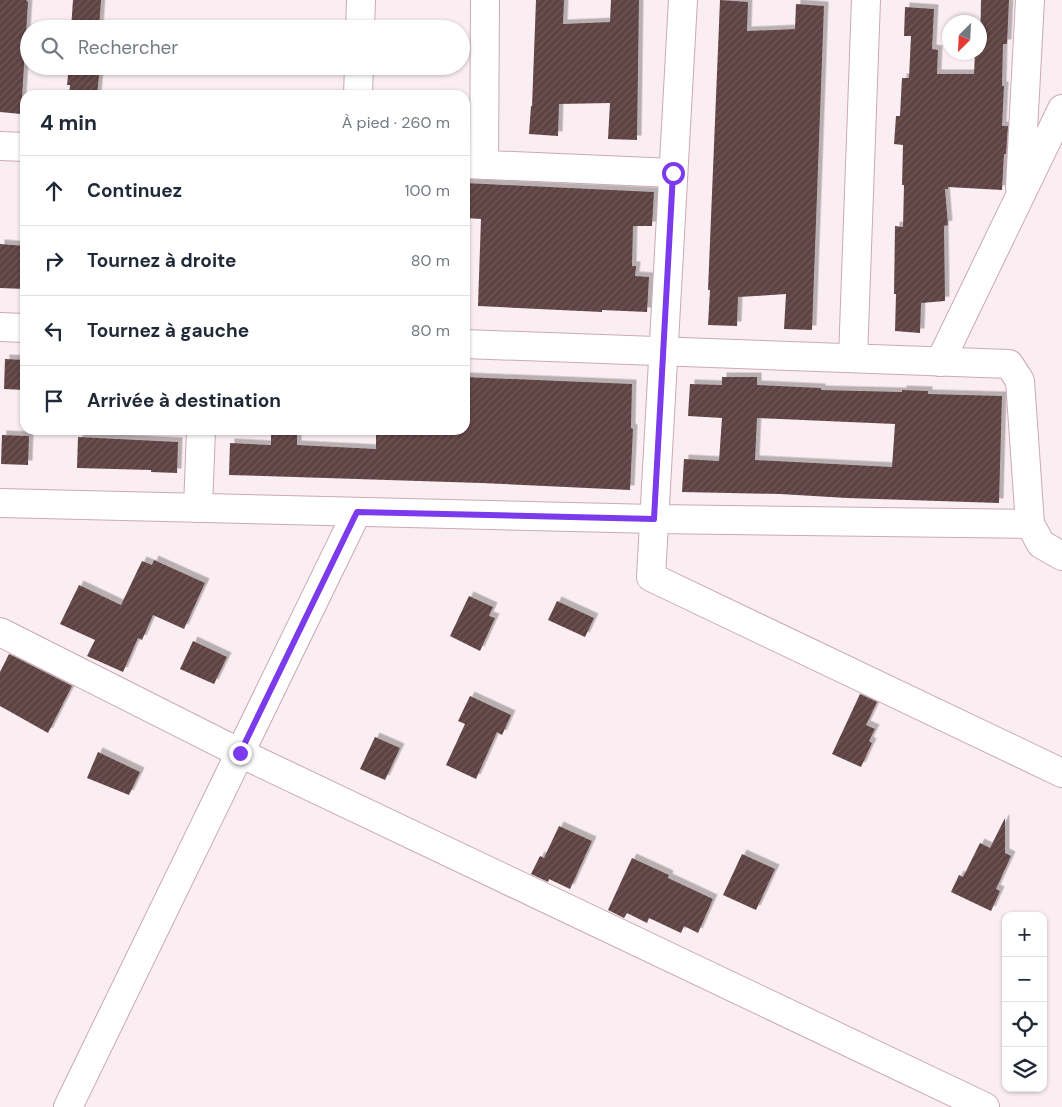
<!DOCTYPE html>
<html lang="fr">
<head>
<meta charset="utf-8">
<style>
	:root { --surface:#fff; --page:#f6f6f7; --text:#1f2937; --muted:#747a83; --line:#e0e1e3 }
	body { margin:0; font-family:"DM Sans",sans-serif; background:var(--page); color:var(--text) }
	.controls { position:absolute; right:15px; bottom:15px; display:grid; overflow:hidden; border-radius:10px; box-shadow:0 1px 4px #0004 }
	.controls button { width:45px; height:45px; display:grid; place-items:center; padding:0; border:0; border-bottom:1px solid var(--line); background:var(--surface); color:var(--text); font:25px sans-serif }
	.compass { position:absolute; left:942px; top:15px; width:45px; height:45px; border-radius:50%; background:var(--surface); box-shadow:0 1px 4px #0004; rotate:204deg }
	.stop { position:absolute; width:15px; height:15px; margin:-11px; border:4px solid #7c3aed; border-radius:50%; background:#fff }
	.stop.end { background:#7c3aed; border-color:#fff; box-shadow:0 1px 5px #0008 }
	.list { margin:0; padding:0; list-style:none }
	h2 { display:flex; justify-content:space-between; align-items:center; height:65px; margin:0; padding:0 20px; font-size:21px }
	h2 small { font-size:16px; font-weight:400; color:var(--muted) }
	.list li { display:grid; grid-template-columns:32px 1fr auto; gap:15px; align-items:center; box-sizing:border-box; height:70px; padding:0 20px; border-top:1px solid var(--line) }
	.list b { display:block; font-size:19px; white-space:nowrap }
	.list em { font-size:16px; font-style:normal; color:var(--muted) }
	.icon { flex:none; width:28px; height:28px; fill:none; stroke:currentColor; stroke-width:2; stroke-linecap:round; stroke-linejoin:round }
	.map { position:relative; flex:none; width:1062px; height:1107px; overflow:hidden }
	.search { position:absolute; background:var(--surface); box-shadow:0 1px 4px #0004; left:20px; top:20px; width:450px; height:55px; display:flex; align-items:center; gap:12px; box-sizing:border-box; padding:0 18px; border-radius:28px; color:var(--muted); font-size:19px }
	.panel { position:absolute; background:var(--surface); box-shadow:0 1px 4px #0004; left:20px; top:90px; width:450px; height:345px; border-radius:15px }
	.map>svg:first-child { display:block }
	.building { fill:url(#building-hatch); fill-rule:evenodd; filter:url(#shadow) }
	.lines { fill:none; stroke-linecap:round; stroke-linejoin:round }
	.street-casing { stroke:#caaab5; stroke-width:30 }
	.street { stroke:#fff; stroke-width:28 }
	.route { stroke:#7c3aed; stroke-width:6 }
</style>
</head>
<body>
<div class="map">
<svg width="1062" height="1107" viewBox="0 0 1062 1107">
	<defs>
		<pattern id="building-hatch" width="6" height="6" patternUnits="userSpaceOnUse" patternTransform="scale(1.25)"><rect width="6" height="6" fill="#5e4243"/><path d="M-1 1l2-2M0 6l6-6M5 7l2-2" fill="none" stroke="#70595a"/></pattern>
		<filter id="shadow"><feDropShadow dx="4.5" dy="-4.5" stdDeviation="0" flood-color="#0004"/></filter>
	</defs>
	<rect width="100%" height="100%" fill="#fbeef2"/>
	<g class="building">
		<path d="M0 0H26L28 2 21 114 0 112Z"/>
		<path d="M73 0H101L99 29H71Z"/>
		<path d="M536 0H564L563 24 610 22 611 0H639L637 140 608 139 610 103 559 104 558 136 529 134 531 106H532Z"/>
		<path d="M720 0 748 2 747 31 795 29 796 4 824 6 812 330 784 329 786 294 738 297 737 326 708 325 710 290H708Z"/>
		<path d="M981 0H1009L1007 44H1003L1002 86H1004L1002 126H1008L1006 154H1004L1002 190 948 187V189H945L948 225 944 226 945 301 921 303 920 333 895 331 896 294H894L895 226 903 227 904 185H902L903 145 894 144 896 116H900L902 78H909L911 36H904L905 7 934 9 932 49 938 50 937 74H974L975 52H980Z"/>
		<path d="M69 66H100L97 95H69L70 85H67Z"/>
		<path d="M465 183 654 192 652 226H633L632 266H636L635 276 649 277 647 312 602 310V312L478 306 481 219 465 218Z"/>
		<path d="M0 244 25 246V289L0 288Z"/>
		<path d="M5 359 25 360V390L4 389Z"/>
		<path d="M465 377 632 384 631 428 633 429 630 490 481 483 229 475 230 443 271 445V430H297V445L376 449V430H465Z"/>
		<path d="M722 377H757V385L821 388V390L902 392V390L928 391V394L1002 396 999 503 847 498 780 494 682 492 684 459 719 461 722 418 688 416 690 384 722 385ZM757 418 895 424 892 467 755 460Z"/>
		<path d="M2 435 29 436 28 465 1 464Z"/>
		<path d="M78 437 178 442 177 473 151 472V470L77 468Z"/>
		<path d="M154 560 205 583 184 629 153 615 142 640 138 638 123 672 87 656 95 640 60 624 79 585 121 605 142 561 152 565Z"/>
		<path d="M469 596 493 607 489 616 495 618 480 651 450 636Z"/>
		<path d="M557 601 594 618 585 637 548 620Z"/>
		<path d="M193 641 227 657 214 684 180 669Z"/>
		<path d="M9 654 72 686 48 733 0 706V672Z"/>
		<path d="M860 694 877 702 866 725 875 729 869 741 872 743 861 767 832 754Z"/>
		<path d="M470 696 511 715 502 735 497 732 476 779 446 765 465 724 458 721Z"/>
		<path d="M375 737 400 748 385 780 360 769Z"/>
		<path d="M98 752 140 772 129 795 87 778Z"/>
		<path d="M1005 818V853L1011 856 996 889 1000 891 991 911 951 892 959 875 963 877 980 843 990 848Z"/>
		<path d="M559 826 592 841 570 889 549 879 548 882 531 874 540 856 544 858Z"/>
		<path d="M742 854 775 869 756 910 723 895Z"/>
		<path d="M632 858 669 875 668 878 713 899 698 933 684 926 681 933 649 918 647 923 627 913 624 918 608 910Z"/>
	</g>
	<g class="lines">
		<defs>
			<g id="street">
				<path d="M683 0 651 577 1062 773"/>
				<path d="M360 29 361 0"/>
				<path d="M358 95 359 66"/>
				<path d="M0 146 25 147"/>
				<path d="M465 164 673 173"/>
				<path d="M484 165 485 0"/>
				<path d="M1020 187 1030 0"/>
				<path d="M0 327 25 328"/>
				<path d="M465 344 1009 364 1020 381 1030 524 1041 544 1062 556"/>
				<path d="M853 358 866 0"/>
				<path d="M940 362 1062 109"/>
				<path d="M0 503 655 519 1030 524"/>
				<path d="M198 508 201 430"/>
				<path d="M0 632 240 753 985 1107"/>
				<path d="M68 1107 357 512"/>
			</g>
		</defs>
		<use href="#street" class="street-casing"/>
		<use href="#street" class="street"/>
	</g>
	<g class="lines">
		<path class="route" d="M240 753 357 512 654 519 673 173"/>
	</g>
</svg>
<div class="controls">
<button>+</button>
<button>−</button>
<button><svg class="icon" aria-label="locate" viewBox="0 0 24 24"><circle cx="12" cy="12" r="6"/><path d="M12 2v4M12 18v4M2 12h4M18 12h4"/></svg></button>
<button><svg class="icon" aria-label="layers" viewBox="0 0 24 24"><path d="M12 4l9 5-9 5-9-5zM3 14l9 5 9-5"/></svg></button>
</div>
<svg class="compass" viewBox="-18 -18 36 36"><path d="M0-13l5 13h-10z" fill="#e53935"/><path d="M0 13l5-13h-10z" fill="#747a83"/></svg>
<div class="stop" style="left:673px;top:173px"></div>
<div class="stop end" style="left:240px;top:753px"></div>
<div class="search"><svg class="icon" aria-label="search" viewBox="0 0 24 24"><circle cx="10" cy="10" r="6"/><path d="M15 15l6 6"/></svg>Rechercher</div>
<section class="panel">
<h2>4 min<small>À pied · 260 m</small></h2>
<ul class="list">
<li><svg class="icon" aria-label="ahead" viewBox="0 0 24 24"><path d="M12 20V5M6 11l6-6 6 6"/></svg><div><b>Continuez</b></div><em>100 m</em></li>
<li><svg class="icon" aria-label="right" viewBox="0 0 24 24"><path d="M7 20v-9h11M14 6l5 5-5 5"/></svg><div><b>Tournez à droite</b></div><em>80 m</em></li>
<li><svg class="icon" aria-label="left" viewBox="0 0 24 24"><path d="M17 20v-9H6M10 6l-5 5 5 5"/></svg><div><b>Tournez à gauche</b></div><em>80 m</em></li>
<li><svg class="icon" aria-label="arrive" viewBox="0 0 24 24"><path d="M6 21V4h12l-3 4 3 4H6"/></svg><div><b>Arrivée à destination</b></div></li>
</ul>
</section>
</div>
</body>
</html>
